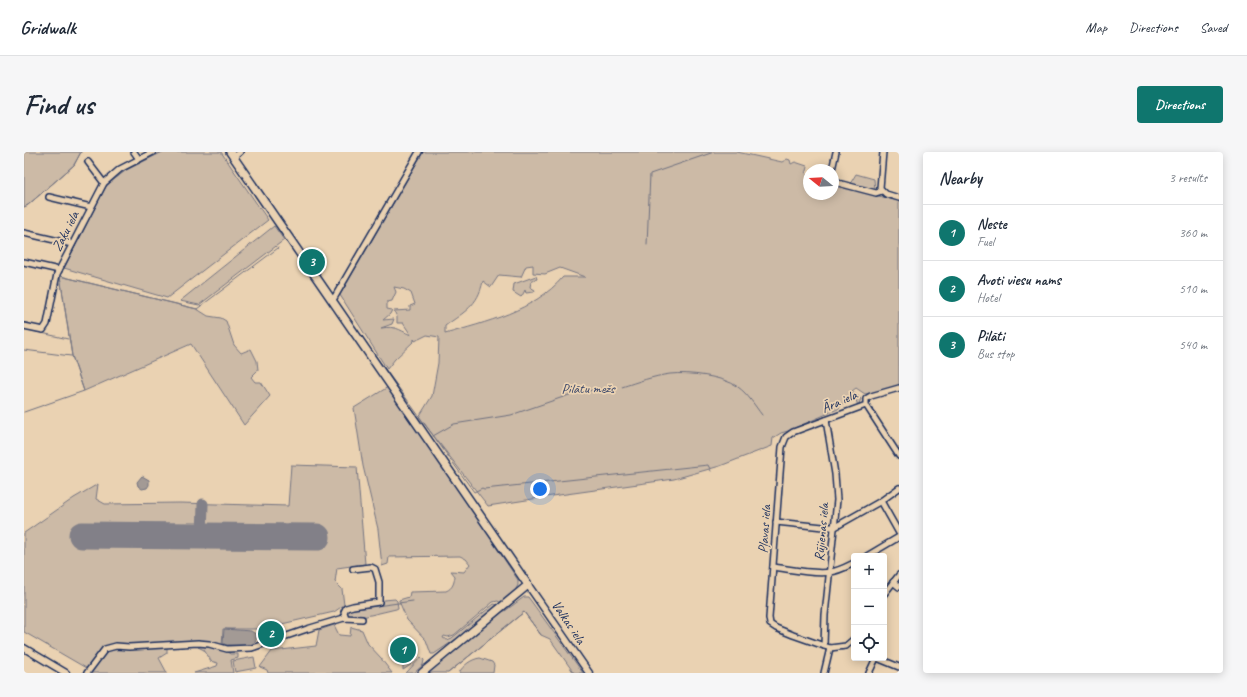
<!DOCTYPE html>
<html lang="en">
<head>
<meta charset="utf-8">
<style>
	:root { --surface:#fff; --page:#f6f6f7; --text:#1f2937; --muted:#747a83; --line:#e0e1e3; --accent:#0f766e }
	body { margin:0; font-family:Caveat,sans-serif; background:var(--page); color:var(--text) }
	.controls { position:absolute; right:12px; bottom:12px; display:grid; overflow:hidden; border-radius:4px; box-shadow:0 2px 10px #0003 }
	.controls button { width:36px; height:36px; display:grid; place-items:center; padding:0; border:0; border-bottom:1px solid var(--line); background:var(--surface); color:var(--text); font:20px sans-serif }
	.compass { position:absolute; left:779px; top:12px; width:36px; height:36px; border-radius:50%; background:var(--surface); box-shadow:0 2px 10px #0003; rotate:288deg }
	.you { position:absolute; left:516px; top:337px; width:14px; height:14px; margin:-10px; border:3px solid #fff; border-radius:50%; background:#1a73e8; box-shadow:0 0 0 6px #1a73e833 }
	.badge { display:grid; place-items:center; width:26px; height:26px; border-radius:50%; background:var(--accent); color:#fff; font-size:13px; font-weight:700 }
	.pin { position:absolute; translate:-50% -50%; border:2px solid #fff; box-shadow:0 1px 4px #0006 }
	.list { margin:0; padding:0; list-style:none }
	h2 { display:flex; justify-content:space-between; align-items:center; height:52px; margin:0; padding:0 16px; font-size:17px }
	h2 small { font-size:13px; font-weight:400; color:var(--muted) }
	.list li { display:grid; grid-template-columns:26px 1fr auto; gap:12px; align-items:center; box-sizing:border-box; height:56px; padding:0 16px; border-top:1px solid var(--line) }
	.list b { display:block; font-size:15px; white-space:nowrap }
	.list p { margin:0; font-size:13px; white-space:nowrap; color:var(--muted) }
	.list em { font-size:13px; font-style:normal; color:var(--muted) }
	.icon { flex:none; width:22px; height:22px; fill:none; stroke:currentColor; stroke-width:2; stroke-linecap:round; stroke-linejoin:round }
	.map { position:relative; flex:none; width:875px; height:521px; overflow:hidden; border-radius:4px }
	header { display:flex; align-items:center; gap:24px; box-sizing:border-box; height:56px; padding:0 20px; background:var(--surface); border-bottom:1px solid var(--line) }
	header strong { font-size:19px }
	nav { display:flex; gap:22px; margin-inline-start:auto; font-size:14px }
	.intro { display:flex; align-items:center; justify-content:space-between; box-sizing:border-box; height:96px; padding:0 24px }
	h1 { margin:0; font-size:28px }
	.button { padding:10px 18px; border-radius:4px; background:var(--accent); color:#fff; font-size:14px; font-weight:700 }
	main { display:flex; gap:24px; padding:0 24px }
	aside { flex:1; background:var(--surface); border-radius:4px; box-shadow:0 2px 10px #0003 }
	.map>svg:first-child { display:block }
	.green { fill:#ccbaa6; stroke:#747482; fill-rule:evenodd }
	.water { fill:#a39a95; stroke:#6d6f7f }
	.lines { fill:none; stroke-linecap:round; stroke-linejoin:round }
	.stream { stroke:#6d6f7f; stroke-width:1 }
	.taxiway { stroke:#828088; stroke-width:11 }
	.runway { stroke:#828088; stroke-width:27 }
	.minor-casing { stroke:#1b2f5e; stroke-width:8 }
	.major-casing { stroke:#1b2f5e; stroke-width:9 }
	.highway-casing { stroke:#1b2f5e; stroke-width:10 }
	.minor { stroke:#ead2b2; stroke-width:5 }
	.major { stroke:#ead2b2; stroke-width:6 }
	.highway { stroke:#ead2b2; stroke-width:7 }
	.labels { text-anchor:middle; stroke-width:3.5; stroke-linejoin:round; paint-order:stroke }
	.street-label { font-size:14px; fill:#1b2f5e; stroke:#ead2b2 }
	.park-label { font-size:14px; fill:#364469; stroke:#ead2b2 }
</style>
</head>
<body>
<header>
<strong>Gridwalk</strong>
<nav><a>Map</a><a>Directions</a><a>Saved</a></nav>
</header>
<div class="intro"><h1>Find us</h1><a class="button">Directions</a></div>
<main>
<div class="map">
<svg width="875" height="521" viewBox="0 0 875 521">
	<rect width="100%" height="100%" fill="#ead2b2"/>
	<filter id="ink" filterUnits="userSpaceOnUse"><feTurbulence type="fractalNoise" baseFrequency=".025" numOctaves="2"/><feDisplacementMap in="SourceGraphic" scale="8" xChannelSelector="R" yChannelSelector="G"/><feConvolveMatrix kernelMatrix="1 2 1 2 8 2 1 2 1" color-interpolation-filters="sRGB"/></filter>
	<g filter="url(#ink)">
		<g class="green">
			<path d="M0 0H57L50 13 4 53 0 55Z"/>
			<path d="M138 0H197L244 68 143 146 40 116 82 34 102 18Z"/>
			<path d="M399 0H713L758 10 763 7 766 8 767 12 771 10 783 14 784 15 783 19 781 20 785 25V42H809V31L826 37 875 49V235L841 242 832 236 828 239 837 247 834 254 832 248 826 244 814 257 764 279 757 281 749 286 748 294 696 314 650 327 528 344 464 354 395 265 408 244 414 211 415 185 403 183 391 189 390 187V189L371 207 363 217 316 143ZM509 113V121L521 122 536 116 561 125H539C510 159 462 170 421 182V174C440 160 454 154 459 129L467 135 475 123 497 125 502 114ZM370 135 380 137 387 141 391 152 386 154V158L370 159 373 165V171H379L387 183C373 177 373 174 357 176L368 172 370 167 359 168 366 162 368 158 363 157V150L368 149 372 140Z"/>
			<path d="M832 22 850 27 851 38 826 32Z"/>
			<path d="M250 74 260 88 175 153 156 149Z"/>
			<path d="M36 124 173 157 184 164 197 166 202 169 210 193 217 201 227 197 233 209 234 218 227 225 231 230H237L246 244 220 273 167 192 60 239 48 204Z"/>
			<path d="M512 124 513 127 507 130 506 135 511 138 510 140 502 141 501 138 498 144 497 145 489 140 490 132Z"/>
			<path d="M364 235 468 387 470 392 494 428V433L491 439 477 451 474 449 469 450 430 483 424 485 420 484 419 486 423 488 428 486 470 452 475 453 438 483 410 502H407L402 488 383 468 375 449V448L385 445 386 440 422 439C429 436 430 431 431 424L427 419 440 420 446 412 442 407 436 404 365 405 364 412 358 414 354 377 339 314 330 256Z"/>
			<path d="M267 313 333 315 341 412 313 416 311 430 318 437 320 453 310 460 236 477H199L198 495 178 489 143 494V501L135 506 143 521H68L62 516 0 480V381L50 346 74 332 72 347 81 352 156 351 264 354Z"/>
			<path d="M500 445H504L507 449 559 521H550L526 487 517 483 500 460 424 521H403L479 459H481Z"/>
			<path d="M371 447 373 449 374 456 372 457 334 466 323 464 324 459 326 456 354 452 360 448Z"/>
			<path d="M310 473 315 483 326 484 327 475 338 478 344 492 358 507V508L368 521H244L243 518 236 515 248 499 292 494 295 478Z"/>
			<path d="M183 494 202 499 206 502H214V506L207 508 209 521H170L193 514 194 511 186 509V507L180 498 174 495Z"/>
			<path d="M389 503H394L388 512 379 518V512Z"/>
			<path d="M230 505 232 516 211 520 209 509Z"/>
			<path d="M397 505 400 508 399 513 390 521H382Z"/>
			<path d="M456 506 468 510 470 513 469 521H435C439 513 448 507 456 506Z"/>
		</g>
		<g class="water">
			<path d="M118 324 125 328V333L123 336 118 337 114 334 113 330Z"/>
			<path d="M200 477 227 479 233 483C232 488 231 491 226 494L202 493 199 491Z"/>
		</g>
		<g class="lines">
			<g class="stream">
				<path d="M0 55 4 53 50 13 57 0"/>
				<path d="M623 93 626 22 690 0"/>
				<path d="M40 116 82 34 102 18 138 0"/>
				<path d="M0 177 44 187"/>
				<path d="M335 181 450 340 458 336 460 337 684 313 687 319"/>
				<path d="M0 198 47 204"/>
				<path d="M598 235C613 230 630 224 646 222 664 220 699 224 714 235 724 242 731 254 738 263"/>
				<path d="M0 260 60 239 48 204 36 124 173 157 254 96"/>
				<path d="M409 284 430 272 487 263 551 241 575 237H590"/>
				<path d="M338 456 389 449"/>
				<path d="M424 521 500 460 517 483"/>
			</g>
			<path class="taxiway" d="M178 384 179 352"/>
			<path class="runway" d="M58 383 293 385"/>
			<defs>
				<g id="minor">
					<path d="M110 0 115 7"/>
					<path d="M859 0 856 36 862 42 875 46"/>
					<path d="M210 5 216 0"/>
					<path d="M64 10 80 31"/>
					<path d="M808 18 812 0"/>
					<path d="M809 27 814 31 852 41 858 39"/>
					<path d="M25 45 67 55"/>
					<path d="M0 81 48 92"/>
					<path d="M0 110 35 118"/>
					<path d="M309 148 395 0"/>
					<path d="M0 174 19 178 23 172 33 122 80 31 96 17 129 0"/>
					<path d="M842 253 875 304"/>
					<path d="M857 349 875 381"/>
					<path d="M752 370 799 375H811L857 349 875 336"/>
					<path d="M843 404 875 385"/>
					<path d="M749 415C765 417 790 423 806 420 815 419 822 415 830 411"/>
					<path d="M869 430 875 435"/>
					<path d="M860 442 875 423"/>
					<path d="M322 466 320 460 322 456 329 454 355 450V430L351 417 347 415 329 417"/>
					<path d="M830 487 822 494 806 496 769 483 752 476 746 472 745 466 758 295 762 285 769 280 842 253V247L847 244 875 236"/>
					<path d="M800 494 801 463 813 348 811 322 802 268"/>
					<path d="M853 506 875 515"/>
					<path d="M63 521 81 497 92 494 105 495 174 491 185 492 203 497 228 496 283 477 320 466 338 467"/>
					<path d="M800 521 806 496"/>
					<path d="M845 521 852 506"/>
				</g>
				<g id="major">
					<path d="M504 433 565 521"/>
					<path d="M0 496 42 521"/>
				</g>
				<path id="highway" d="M206 0 504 433 398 521"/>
			</defs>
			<use href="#minor" class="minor-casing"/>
			<use href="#major" class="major-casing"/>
			<use href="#highway" class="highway-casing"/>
			<use href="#minor" class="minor"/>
			<use href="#major" class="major"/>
			<use href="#highway" class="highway"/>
		</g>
	</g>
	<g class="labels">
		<g class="street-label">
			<text transform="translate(41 79) rotate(-63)" y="5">Zaķu iela</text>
			<text transform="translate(815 249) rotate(-24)" y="5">Āra iela</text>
			<text transform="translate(740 377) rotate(-86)" y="5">Pļavas iela</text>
			<text transform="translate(797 380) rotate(-85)" y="5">Rūjienas iela</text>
			<text transform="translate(545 470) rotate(56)" y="5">Valkas iela</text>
		</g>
		<g class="park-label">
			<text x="564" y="241">Pilātu mežs</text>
		</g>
	</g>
</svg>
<div class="controls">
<button>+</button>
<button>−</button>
<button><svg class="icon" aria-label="locate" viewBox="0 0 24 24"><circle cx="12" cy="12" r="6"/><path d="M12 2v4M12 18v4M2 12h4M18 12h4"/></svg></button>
</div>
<svg class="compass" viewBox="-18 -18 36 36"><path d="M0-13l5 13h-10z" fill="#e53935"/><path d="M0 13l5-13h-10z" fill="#747a83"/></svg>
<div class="you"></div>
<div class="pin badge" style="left:379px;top:498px">1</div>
<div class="pin badge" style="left:247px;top:482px">2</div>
<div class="pin badge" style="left:288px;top:110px">3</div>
</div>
<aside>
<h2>Nearby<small>3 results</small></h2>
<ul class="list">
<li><span class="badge">1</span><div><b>Neste</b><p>Fuel</p></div><em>360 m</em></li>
<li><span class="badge">2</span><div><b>Avoti viesu nams</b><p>Hotel</p></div><em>510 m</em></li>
<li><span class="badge">3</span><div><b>Pilāti</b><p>Bus stop</p></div><em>540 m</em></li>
</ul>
</aside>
</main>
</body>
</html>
